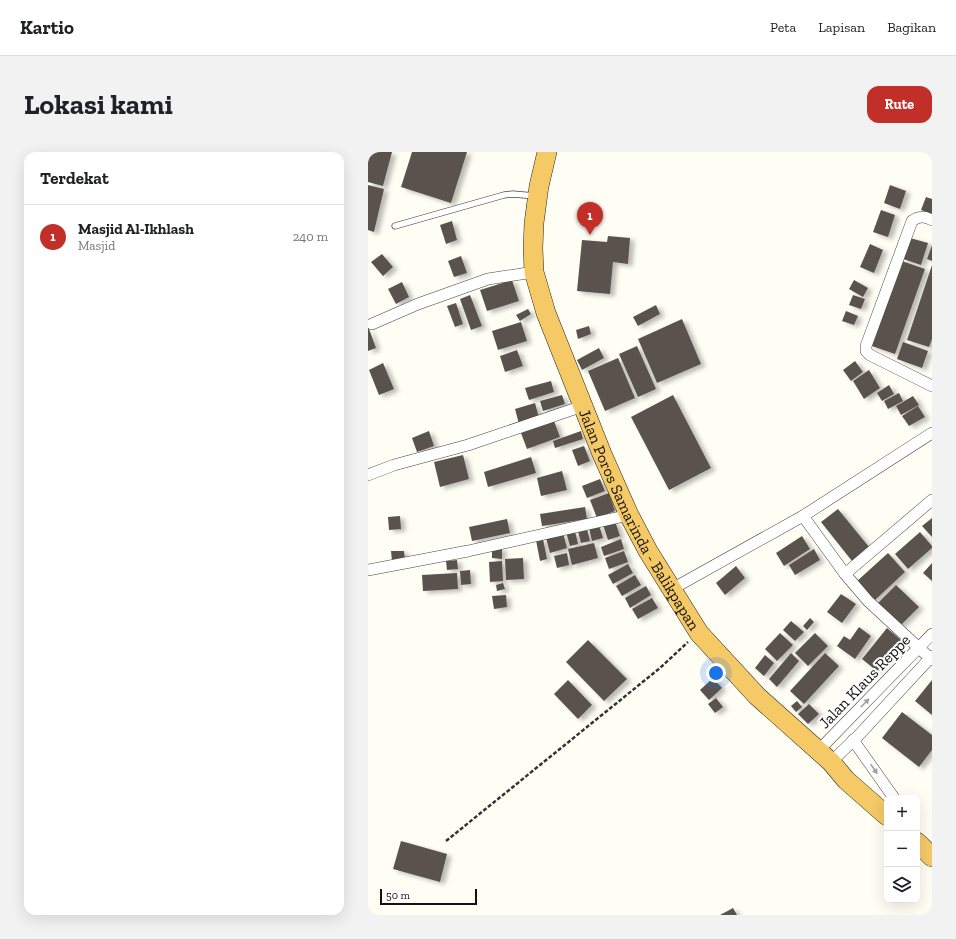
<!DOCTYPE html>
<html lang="id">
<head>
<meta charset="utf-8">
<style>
	:root { --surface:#fff; --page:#f2f2f2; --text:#202124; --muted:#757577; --line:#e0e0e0; --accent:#c12f28 }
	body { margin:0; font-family:"Zilla Slab",serif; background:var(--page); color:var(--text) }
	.controls { position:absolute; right:12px; bottom:12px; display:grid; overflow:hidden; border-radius:8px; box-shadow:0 4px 16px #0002 }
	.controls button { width:36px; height:36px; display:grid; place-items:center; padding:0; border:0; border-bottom:1px solid var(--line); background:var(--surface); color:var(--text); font:20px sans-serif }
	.scale { position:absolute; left:12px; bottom:10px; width:97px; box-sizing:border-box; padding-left:4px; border:2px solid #111; border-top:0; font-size:11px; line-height:14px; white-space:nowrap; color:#111; -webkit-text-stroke:3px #fff; paint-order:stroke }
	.you { position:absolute; left:348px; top:521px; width:14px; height:14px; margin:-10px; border:3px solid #fff; border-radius:50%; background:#1a73e8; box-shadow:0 0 0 6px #1a73e833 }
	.badge { display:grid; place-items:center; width:26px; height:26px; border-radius:50%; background:var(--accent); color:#fff; font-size:13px; font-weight:700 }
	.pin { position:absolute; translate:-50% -33px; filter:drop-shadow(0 1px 2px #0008) }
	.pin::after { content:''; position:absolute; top:21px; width:14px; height:12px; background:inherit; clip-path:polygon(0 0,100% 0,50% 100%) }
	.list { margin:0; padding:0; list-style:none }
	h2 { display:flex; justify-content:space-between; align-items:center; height:52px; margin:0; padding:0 16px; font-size:17px }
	h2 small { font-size:13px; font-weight:400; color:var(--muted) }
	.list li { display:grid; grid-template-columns:26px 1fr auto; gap:12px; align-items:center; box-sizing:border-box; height:64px; padding:0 16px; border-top:1px solid var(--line) }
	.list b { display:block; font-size:15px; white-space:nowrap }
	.list p { margin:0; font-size:13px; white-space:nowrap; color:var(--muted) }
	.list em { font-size:13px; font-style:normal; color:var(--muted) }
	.icon { flex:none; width:22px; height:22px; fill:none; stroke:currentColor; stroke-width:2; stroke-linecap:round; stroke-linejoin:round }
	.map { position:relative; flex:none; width:564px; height:763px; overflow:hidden; border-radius:12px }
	header { display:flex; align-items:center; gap:24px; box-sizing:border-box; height:56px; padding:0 20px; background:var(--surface); border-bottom:1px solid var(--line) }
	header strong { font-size:19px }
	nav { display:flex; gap:22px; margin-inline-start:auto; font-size:14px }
	.intro { display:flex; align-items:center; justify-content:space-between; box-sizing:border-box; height:96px; padding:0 24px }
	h1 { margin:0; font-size:28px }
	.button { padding:10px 18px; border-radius:12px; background:var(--accent); color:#fff; font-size:14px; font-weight:700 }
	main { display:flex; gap:24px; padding:0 24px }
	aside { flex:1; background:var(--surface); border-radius:12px; box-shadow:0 4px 16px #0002 }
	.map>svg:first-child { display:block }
	.building { fill:#5a534d; filter:url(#shadow) }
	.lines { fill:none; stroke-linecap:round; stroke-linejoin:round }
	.service-casing { stroke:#444; stroke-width:7 }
	.minor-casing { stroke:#444; stroke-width:12 }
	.trunk-casing { stroke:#222; stroke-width:20 }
	.path { stroke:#333; stroke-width:2.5; stroke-dasharray:4 2; stroke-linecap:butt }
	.service { stroke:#fff; stroke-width:5.5 }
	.minor { stroke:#fff; stroke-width:11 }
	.trunk { stroke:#f5c966; stroke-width:19 }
	.oneway { fill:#a0a0a0 }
	.labels { text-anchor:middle; stroke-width:4; stroke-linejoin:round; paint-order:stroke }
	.street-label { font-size:16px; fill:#111; stroke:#fff }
</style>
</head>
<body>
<header>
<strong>Kartio</strong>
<nav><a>Peta</a><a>Lapisan</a><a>Bagikan</a></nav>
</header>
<div class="intro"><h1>Lokasi kami</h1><a class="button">Rute</a></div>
<main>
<aside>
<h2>Terdekat<small></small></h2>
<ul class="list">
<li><span class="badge">1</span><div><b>Masjid Al-Ikhlash</b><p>Masjid</p></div><em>240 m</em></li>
</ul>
</aside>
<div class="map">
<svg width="564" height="763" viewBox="0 0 564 763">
	<defs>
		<filter id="shadow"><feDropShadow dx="4.5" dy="2.5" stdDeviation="2" flood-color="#0004"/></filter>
	</defs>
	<rect width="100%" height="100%" fill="#fffef5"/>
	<g class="building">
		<path d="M0 0H24L15 34 0 30Z"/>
		<path d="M44 0H99L83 51 33 35Z"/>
		<path d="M0 33 16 37 6 80 0 78Z"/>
		<path d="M522 33 538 39 532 57 516 51Z"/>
		<path d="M558 45 564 47V62L553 58Z"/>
		<path d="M513 58 527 63 520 85 505 80Z"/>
		<path d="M84 69 89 88 78 92 72 73Z"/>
		<path d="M240 84 262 86 260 112 245 110 242 142 209 139 214 88 239 90Z"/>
		<path d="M542 86 560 91 553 113 535 107Z"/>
		<path d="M502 92 515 98 506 121 492 115Z"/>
		<path d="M564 93V109L559 107Z"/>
		<path d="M14 102 25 115 15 124 3 110Z"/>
		<path d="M93 104 99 121 86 125 80 109Z"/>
		<path d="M531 108 557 117 527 202 501 193Z"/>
		<path d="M564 113V187L561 195 539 188Z"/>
		<path d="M144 128 151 149 119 159 112 138Z"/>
		<path d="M486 128 500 136 495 145 481 137Z"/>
		<path d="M34 130 41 145 28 152 20 137Z"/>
		<path d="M102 143 114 174 103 178 92 147Z"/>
		<path d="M485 143 497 147 493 157 481 153Z"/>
		<path d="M88 151 95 172 87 175 79 154Z"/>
		<path d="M288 153 292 162 270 174 265 165Z"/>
		<path d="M160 157 163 162 152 169 148 163Z"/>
		<path d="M478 159 490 164 486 173 474 169Z"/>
		<path d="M314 167 333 212 289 231 270 187Z"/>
		<path d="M153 170 159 189 130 198 124 179Z"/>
		<path d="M0 174 8 196 0 199Z"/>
		<path d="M221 174 223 182 210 187 208 178Z"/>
		<path d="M535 190 560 199 554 216 529 207Z"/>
		<path d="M269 194 288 237 270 245 251 202Z"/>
		<path d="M231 196 236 206 214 218 209 208Z"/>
		<path d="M149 198 155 214 137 220 132 204Z"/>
		<path d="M250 206 267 246 237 259 220 219Z"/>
		<path d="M487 209 495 220 483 229 475 218Z"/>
		<path d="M15 211 26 237 11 243 1 218Z"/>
		<path d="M501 218 512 236 496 247 485 229Z"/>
		<path d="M183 229 186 240 161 248 157 236Z"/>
		<path d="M521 233 526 242 514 249 509 241Z"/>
		<path d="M531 241 535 249 520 257 516 249Z"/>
		<path d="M194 243 197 252 175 259 172 249Z"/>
		<path d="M305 243 343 316 301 338 263 265Z"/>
		<path d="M545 244 551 253 533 263 528 254Z"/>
		<path d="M167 251 171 266 151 272 147 257Z"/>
		<path d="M550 254 557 265 541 274 534 264Z"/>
		<path d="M186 269 192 285 159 297 153 281Z"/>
		<path d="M61 279 66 294 49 300 44 286Z"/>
		<path d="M213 279 215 287 187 296 185 289Z"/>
		<path d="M216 294 222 309 210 314 204 298Z"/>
		<path d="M95 303 101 327 72 335 66 310Z"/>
		<path d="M163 305 168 321 120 335 116 320Z"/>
		<path d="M194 319 199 338 173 344 169 326Z"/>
		<path d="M232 327 237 339 219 346 214 334Z"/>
		<path d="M241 341 247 359 229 366 222 348Z"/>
		<path d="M217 355 219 367 174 374 172 362Z"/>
		<path d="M470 357 501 395 484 409 453 370Z"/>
		<path d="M32 364 33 377 21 378 20 365Z"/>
		<path d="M564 366V385L554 374Z"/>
		<path d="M139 367 142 381 104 389 101 375Z"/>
		<path d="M247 369 252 384 240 388 235 373Z"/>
		<path d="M231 373 235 386 224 389 221 376Z"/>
		<path d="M219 377 222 389 213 391 210 379Z"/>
		<path d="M207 379 210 392 202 394 198 380Z"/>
		<path d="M552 380 564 394V396L540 417 527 402Z"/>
		<path d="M195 381 199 396 182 401 178 386Z"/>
		<path d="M434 384 442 397 416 414 408 401Z"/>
		<path d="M175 387 179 407 172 409 168 388Z"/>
		<path d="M253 387 256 397 236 404 233 395Z"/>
		<path d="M226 391 230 406 204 413 200 397Z"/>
		<path d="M124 396H134V407L124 406Z"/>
		<path d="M446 397 452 408 427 423 421 413Z"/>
		<path d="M23 399H36L37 408 24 409Z"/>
		<path d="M256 399 260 410 241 417 237 406Z"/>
		<path d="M199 401 201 413 189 416 186 404Z"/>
		<path d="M520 401 537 420 506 449 488 430Z"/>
		<path d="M155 406 156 427 138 428 137 407Z"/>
		<path d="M89 408 90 417 79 418 78 409Z"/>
		<path d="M134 409 135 429 122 430 121 410Z"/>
		<path d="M564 411V429L555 421Z"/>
		<path d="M260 412 265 421 245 432 240 423Z"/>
		<path d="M368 414 377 426 357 443 348 431Z"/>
		<path d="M102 418 103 432 93 433 92 419Z"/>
		<path d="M89 421 90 437 55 439 54 423Z"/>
		<path d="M267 423 273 433 254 444 248 434Z"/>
		<path d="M135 431 137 437 129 439 128 433Z"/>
		<path d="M528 433 551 455 532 474 509 452Z"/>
		<path d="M278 434 283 443 262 456 257 446Z"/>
		<path d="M473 442 488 452 474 471 459 460Z"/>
		<path d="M138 443 139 455 126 457 124 444Z"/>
		<path d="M284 446 290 456 270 467 264 457Z"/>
		<path d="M442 466 446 470 439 478 435 474Z"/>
		<path d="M423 469 436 480 427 489 415 478Z"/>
		<path d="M491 475 503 484 487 507 469 494 476 484 482 488Z"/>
		<path d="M519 476 534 489 509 519 494 507Z"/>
		<path d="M412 481 425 493 409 509 397 497Z"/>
		<path d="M447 481 460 494 440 514 427 501Z"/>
		<path d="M220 488 259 527 236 549 198 510Z"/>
		<path d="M423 501 431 509 409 535 401 527Z"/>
		<path d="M457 501 471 514 436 552 422 539Z"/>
		<path d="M397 503 406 511 396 524 387 516Z"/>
		<path d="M345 526 354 536 341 548 332 538Z"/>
		<path d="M200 528 224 553 210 567 186 542Z"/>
		<path d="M564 528V563L547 549Z"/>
		<path d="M348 546 355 555 347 561 340 552Z"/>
		<path d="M429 549 434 555 428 560 423 554Z"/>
		<path d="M441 552 451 562 440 572 430 562Z"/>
		<path d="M534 560 564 583V598L551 615 514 586Z"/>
		<path d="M33 689 79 702 72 730 25 717Z"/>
		<path d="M365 756 369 763H352Z"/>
	</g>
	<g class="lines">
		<defs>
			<path id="service" d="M27 74 136 43 145 42 167 44"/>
			<g id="minor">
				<path d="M564 68C556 64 551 64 544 69L498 194V199L502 203 564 234"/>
				<path d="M4 172 50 152 120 127 166 120"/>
				<path d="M0 323 26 313 100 293 215 254"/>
				<path d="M435 364 477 422 500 449 564 508"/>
				<path d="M0 418 100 399 261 363"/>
				<path d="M477 422 564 348"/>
				<path d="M304 437 435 364 564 281"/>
				<path d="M485 588 526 646"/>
				<path d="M450 599 564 482"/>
				<path d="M463 610 490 584 564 504"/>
			</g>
			<g id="trunk">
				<path id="s1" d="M179 0 171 34 166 71 165 96 166 120 178 161 234 302 261 363 280 399 331 481 389 544 463 610 478 628 519 664"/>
				<path d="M549 690 564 705"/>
			</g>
		</defs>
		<use href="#service" class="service-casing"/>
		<use href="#minor" class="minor-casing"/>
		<use href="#trunk" class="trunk-casing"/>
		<path class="path" d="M78 689 292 516 320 490"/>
		<use href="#service" class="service"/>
		<use href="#minor" class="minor"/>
		<use href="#trunk" class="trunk"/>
	</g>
	<defs><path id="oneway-solid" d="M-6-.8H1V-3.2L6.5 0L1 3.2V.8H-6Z"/></defs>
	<g class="oneway">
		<use href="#oneway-solid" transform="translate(497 551) rotate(-46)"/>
		<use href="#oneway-solid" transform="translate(506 617) rotate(55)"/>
	</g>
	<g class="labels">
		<g class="street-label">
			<text dy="6" stroke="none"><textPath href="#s1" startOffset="391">Jalan Poros Samarinda - Balikpapan</textPath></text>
			<text transform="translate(496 529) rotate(-46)" y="6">Jalan Klaus Reppe</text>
		</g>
	</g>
</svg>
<div class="controls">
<button>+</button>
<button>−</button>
<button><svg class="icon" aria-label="layers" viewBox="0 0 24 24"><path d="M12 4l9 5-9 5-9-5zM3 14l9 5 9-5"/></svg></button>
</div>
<div class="scale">50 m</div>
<div class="you"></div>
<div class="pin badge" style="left:222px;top:83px">1</div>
</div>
</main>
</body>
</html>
